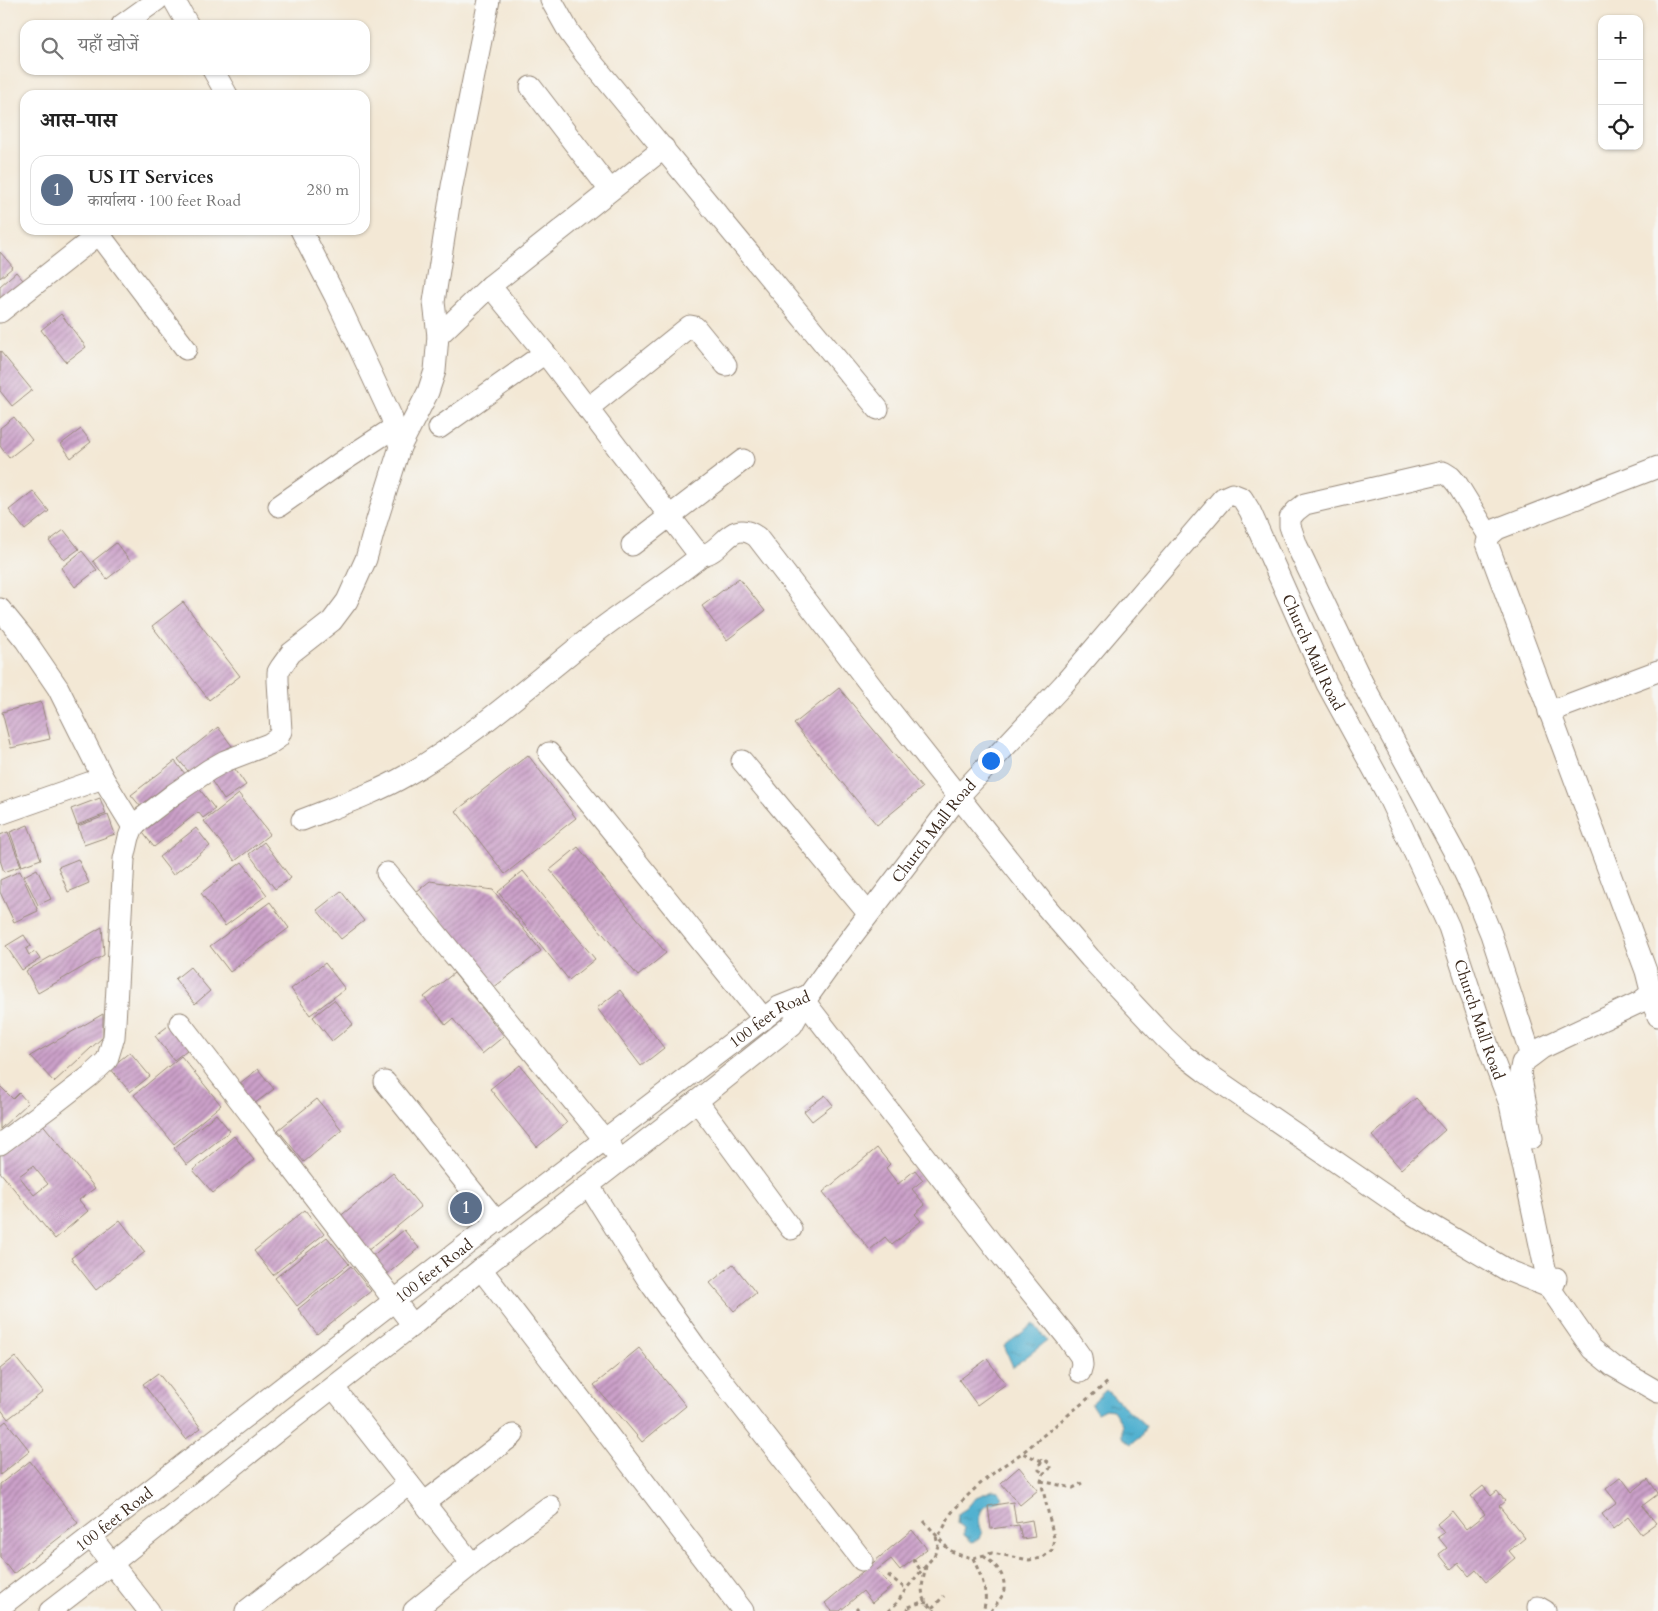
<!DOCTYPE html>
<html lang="hi">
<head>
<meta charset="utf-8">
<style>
	:root { --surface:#fff; --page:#f6f6f6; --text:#222; --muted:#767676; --line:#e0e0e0; --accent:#0b8043 }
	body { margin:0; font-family:Cardo,"Noto Serif Devanagari",serif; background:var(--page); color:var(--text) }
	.controls { position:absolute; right:15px; top:15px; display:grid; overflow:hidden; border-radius:10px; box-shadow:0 1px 4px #0004 }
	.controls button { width:45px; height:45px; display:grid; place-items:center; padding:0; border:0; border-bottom:1px solid var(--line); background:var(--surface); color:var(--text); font:25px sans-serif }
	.you { position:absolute; left:990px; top:760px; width:18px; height:18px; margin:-12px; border:4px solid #fff; border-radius:50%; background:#1a73e8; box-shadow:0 0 0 8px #1a73e833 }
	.badge { display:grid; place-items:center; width:32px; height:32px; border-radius:50%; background:var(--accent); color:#fff; font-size:16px; font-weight:700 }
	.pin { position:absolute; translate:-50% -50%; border:2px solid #fff; box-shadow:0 1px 5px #0006 }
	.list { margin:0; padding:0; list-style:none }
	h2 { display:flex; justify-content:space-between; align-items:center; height:65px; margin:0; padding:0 20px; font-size:21px }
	h2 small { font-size:16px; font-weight:400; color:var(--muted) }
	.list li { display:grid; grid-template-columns:32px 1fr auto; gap:15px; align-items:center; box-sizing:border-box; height:70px; margin:0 10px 10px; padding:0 10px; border:1px solid var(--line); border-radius:15px }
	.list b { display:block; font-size:19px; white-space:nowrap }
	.list p { margin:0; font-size:16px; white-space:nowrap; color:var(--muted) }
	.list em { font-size:16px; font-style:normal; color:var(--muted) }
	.icon { flex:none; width:28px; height:28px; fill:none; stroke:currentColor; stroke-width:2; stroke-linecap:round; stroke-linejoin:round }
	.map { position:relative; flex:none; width:1658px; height:1611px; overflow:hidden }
	.search { position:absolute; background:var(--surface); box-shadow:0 1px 4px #0004; left:20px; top:20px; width:350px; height:55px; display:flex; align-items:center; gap:12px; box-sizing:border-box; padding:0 18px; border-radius:15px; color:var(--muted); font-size:19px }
	.panel { position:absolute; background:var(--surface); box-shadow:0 1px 4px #0004; left:20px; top:90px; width:350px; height:145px; border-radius:15px }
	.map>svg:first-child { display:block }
	.water { fill:url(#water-ripples); stroke:#466e77 }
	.building { fill:url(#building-hatch); fill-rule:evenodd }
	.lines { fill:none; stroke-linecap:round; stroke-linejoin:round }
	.minor-casing { stroke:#97897a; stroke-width:23 }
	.path { stroke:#97897a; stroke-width:3; stroke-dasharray:4 4; stroke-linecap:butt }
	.minor { stroke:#fff; stroke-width:21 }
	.labels { text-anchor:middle; stroke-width:4.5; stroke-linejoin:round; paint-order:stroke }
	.street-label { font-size:16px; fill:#3b2a1e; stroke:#f6f6f2 }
</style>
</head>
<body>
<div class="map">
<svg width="1658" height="1611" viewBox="0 0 1658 1611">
	<defs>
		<pattern id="water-ripples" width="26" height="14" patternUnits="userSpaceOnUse" patternTransform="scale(1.25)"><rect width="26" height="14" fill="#51b1d0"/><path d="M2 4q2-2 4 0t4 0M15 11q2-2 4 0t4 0" fill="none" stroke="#4490a8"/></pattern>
		<pattern id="building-hatch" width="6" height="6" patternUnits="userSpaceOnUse" patternTransform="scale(1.25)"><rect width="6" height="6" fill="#cba0c9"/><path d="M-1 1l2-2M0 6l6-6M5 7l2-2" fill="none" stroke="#a683a3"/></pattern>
	</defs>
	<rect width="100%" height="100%" fill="#f6f6f2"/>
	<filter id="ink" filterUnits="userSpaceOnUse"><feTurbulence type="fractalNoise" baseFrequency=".02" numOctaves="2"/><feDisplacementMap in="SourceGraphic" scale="10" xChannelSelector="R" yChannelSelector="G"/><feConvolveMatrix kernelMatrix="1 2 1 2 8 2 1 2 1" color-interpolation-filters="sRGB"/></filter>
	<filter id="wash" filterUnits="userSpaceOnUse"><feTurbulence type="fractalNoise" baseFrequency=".0096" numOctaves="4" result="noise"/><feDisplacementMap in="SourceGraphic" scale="20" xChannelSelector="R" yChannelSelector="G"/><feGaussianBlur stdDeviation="1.12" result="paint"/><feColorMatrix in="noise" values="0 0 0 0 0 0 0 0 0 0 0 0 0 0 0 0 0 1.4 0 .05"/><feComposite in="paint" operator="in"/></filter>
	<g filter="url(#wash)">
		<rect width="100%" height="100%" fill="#f3e8d5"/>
		<g class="water">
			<path d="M1034 1324 1047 1341 1013 1367 1004 1346Z"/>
			<path d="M1106 1390 1146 1426 1140 1437 1131 1444 1122 1437V1424L1113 1410 1105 1409 1097 1413 1091 1404Z"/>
			<path d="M993 1490 999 1491 1002 1497C998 1503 993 1502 987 1505 978 1510 978 1523 982 1531L979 1539 972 1542 964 1535V1528L958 1523 959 1513 967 1508 976 1497Z"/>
		</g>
		<g id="blocks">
			<g class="building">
				<path d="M0 252 13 267 0 278Z"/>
				<path d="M16 272 29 287 7 305 0 297V286Z"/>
				<path d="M61 314 86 347 66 362 41 330Z"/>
				<path d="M0 351 32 390 12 406 0 391Z"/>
				<path d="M14 417 32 440 9 458 0 446V428Z"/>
				<path d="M81 429 91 442 71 458 61 444Z"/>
				<path d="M33 491 49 511 25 530 9 510Z"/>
				<path d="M64 530 79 549 64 560 49 541Z"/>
				<path d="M116 543 130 561 107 579 93 561Z"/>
				<path d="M82 551 97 570 75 587 61 568Z"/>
				<path d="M739 578 765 611 727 640 702 606Z"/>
				<path d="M183 602 240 676 209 700 152 626Z"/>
				<path d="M839 688 922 788 877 825 794 724Z"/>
				<path d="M41 702 50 739 11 748 2 712Z"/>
				<path d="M218 727 232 746 193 777 178 759Z"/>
				<path d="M528 755 576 818 505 874 456 811Z"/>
				<path d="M175 761 189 779 146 813 131 795Z"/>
				<path d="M230 762 246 785 224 800 209 777Z"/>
				<path d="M194 782 215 809 203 818 198 812 154 847 137 825Z"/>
				<path d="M239 794 270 834 235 861 204 821Z"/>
				<path d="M100 798 106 814 77 825 71 809Z"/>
				<path d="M108 815 115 834 84 845 78 826Z"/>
				<path d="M28 825 41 859 22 866 10 832Z"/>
				<path d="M196 828 210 846 173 875 159 857Z"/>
				<path d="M8 832 21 866 4 872 0 860V835Z"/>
				<path d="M264 842 291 878 275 889 249 854Z"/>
				<path d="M578 847 666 953 638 976 550 870Z"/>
				<path d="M78 859 89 883 68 892 58 867Z"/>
				<path d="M242 862 267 895 225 926 201 893Z"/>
				<path d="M37 869 51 899 38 905 24 876Z"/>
				<path d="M20 871 38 911 14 922 0 892V880Z"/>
				<path d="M523 871 595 959 569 980 498 892Z"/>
				<path d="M430 881 493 890 541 951 493 988 416 892Z"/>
				<path d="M341 891 364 921 341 939 317 910Z"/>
				<path d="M270 902 289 928 230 972 210 946Z"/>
				<path d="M102 927 104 955 38 993 26 971Z"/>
				<path d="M24 935 31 946 26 949 29 955 35 952 40 959 22 970 6 946Z"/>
				<path d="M325 963 345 989 310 1015 291 989Z"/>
				<path d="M190 967 210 991 195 1004 175 979Z"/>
				<path d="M454 973 504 1036 482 1054 453 1019 446 1025 424 997Z"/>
				<path d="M620 990 664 1048 641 1066 597 1008Z"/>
				<path d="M334 1000 353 1024 332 1041 313 1017Z"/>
				<path d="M103 1014V1037L54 1082 30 1056Z"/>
				<path d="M172 1023 191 1047 174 1060 155 1036Z"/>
				<path d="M130 1052 150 1076 130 1092 110 1068Z"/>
				<path d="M181 1056 221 1105 174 1144 134 1095Z"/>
				<path d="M520 1065 567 1123 537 1147 490 1089Z"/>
				<path d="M258 1069 274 1089 250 1107 235 1087Z"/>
				<path d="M0 1086 13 1099 19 1093 28 1103 0 1129Z"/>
				<path d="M825 1095 833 1105 812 1121 804 1111Z"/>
				<path d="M1416 1098 1445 1130 1401 1169 1372 1136Z"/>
				<path d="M317 1099 342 1130 304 1162 278 1130Z"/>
				<path d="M216 1114 230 1131 187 1165 174 1148Z"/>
				<path d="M41 1122 95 1188 79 1200 88 1211 55 1239 0 1172V1155ZM33 1166 48 1184 34 1195 19 1176Z"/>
				<path d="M234 1136 254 1160 213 1193 193 1170Z"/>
				<path d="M877 1148 890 1164 886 1168 898 1184 915 1170 923 1180 912 1189 925 1205 915 1214 921 1221 892 1245 885 1237 870 1250 823 1192Z"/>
				<path d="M393 1173 421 1207 366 1252 338 1218Z"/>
				<path d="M305 1210 324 1234 273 1275 254 1251Z"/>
				<path d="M120 1220 145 1252 96 1290 71 1258Z"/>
				<path d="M404 1230 419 1248 386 1275 371 1257Z"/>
				<path d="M327 1237 349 1264 297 1306 275 1278Z"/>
				<path d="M733 1264 756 1293 734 1311 710 1283Z"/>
				<path d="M351 1266 371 1291 317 1334 298 1309Z"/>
				<path d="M639 1348 686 1406 642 1442 594 1385Z"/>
				<path d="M15 1357 43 1392 8 1419 0 1408V1369Z"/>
				<path d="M987 1359 1006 1384 977 1405 959 1380Z"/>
				<path d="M158 1373 201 1428 186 1439 143 1384Z"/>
				<path d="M6 1421 30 1451 0 1475V1426Z"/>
				<path d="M30 1461 78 1523 13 1574 0 1557V1484Z"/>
				<path d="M1019 1467 1038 1490 1020 1505 1001 1483Z"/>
				<path d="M1621 1477 1632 1492 1648 1479 1658 1493V1494L1642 1506 1656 1523 1641 1534 1628 1517 1613 1529 1602 1514 1617 1503 1606 1489Z"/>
				<path d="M1483 1486 1491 1496 1497 1491 1505 1501 1499 1506 1525 1538 1509 1551 1515 1558 1486 1582 1476 1570 1469 1576 1458 1563 1451 1569 1439 1554 1447 1548 1438 1537 1444 1533 1437 1524 1452 1511 1466 1529 1485 1514 1471 1496Z"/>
				<path d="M1013 1502 1016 1523 1032 1520 1035 1537 1022 1539 1019 1525 991 1529 988 1506Z"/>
				<path d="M912 1530 927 1549 900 1570 891 1559 877 1570 891 1587 872 1603 863 1591 840 1611H832L825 1603Z"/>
			</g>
		</g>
	</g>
	<g filter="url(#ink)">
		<use href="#blocks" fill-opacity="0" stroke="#97897a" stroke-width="1"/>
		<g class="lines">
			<defs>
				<g id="minor">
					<path d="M174 0 188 25"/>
					<path d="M551 0 569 32 585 54 878 409"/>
					<path d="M122 25 157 0"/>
					<path d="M213 70 227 95"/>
					<path d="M531 87 610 190"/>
					<path d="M301 230 335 296 391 416 400 447"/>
					<path d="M99 234 186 349"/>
					<path d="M490 286 545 353 694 548 702 555C723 553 730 517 757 537L885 704 1047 908 1090 958 1165 1038 1183 1055 1204 1071 1409 1212 1507 1270 1549 1287 1554 1284 1556 1278"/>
					<path d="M0 312 104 230"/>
					<path d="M438 336 490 286 664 148"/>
					<path d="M587 409 690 326 695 327 726 365"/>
					<path d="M439 428 545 353"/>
					<path d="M279 506 343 461 395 427"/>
					<path d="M1489 536 1457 484 1451 477 1443 472 1305 504 1296 511 1290 518V526L1297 546 1362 682 1458 859 1475 895 1491 934 1531 1056"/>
					<path d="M632 545 743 460"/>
					<path d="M0 609 26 641 58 688 103 778 133 827"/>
					<path d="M1549 712 1658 671"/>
					<path d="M549 753 764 1019"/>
					<path d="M742 761 868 913"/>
					<path d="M0 814 103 778"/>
					<path d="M302 820C337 806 374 794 407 775 476 735 536 680 598 631 632 605 669 582 702 555"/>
					<path d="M387 873 613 1150"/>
					<path d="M1649 995 1658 1016"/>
					<path d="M805 1002 997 1250 1067 1337 1081 1357 1082 1365 1080 1372"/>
					<path d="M180 1023 413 1325"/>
					<path d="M385 1082 497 1222"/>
					<path d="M697 1101 791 1229"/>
					<path d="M1532 1138 1520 1073 1522 1063 1542 1048 1640 1002 1649 995 1651 991 1646 971 1487 543 1489 536 1497 529 1658 467"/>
					<path d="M0 1144 54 1104 90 1076 107 1060 114 1037 115 1023 124 859 129 837 133 827 140 820 174 794 209 770 225 761 269 744 278 738 281 731 278 681V672L281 667 291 653 332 621 347 601 366 559 377 520 400 447 428 392 435 371 438 336 434 302 452 186 489 0"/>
					<path d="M589 1186 648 1280 695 1346 862 1560"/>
					<path d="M481 1269 743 1611"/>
					<path d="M334 1388 472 1564"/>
					<path d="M424 1503 513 1435"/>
					<path d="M91 1537 149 1611"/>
					<path id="s1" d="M0 1607 484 1231 779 1007 809 995"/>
					<path d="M1538 1607 1545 1611"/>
					<path id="s2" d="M50 1611 111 1564 291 1420 413 1325 481 1269 697 1101 792 1025 809 995 834 960 958 797 1063 685 1223 498 1232 494 1242 498 1250 511 1327 684 1386 792 1449 927 1489 1049 1510 1104 1549 1287 1592 1349 1613 1366 1658 1392"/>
					<path d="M246 1611 409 1484"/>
					<path d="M414 1611 472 1564 550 1506"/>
				</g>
			</defs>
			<use href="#minor" class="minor-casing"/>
			<g class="path">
				<path d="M1042 1461 1022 1453 1108 1382"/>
				<path d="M1041 1481 1073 1488 1082 1483"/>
				<path d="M924 1521 949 1550 960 1555 973 1558 992 1553 1029 1560 1042 1558 1052 1550 1054 1538 1041 1481 1044 1473 1048 1471 1050 1468V1464L1046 1461H1042L1039 1465V1470L1044 1473"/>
				<path d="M983 1556C996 1564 1008 1577 1003 1594 1001 1599 994 1606 991 1611"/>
				<path d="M973 1558C980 1575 990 1592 983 1611"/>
				<path d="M913 1559 921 1571"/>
				<path d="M926 1566C922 1587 917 1596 935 1611"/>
				<path d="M888 1575 906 1589"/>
				<path d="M856 1608 859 1611"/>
				<path d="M932 1608 944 1596"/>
				<path d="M888 1611 897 1603 906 1589 934 1556 938 1546 936 1536C945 1531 946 1519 953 1511 973 1488 997 1469 1022 1453"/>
				<path d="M910 1611 906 1608 922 1602 927 1603"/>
			</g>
			<use href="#minor" class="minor"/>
		</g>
	</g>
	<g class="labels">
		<g class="street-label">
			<text dy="6" stroke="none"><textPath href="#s2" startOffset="1818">Church Mall Road</textPath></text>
			<text dy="6" stroke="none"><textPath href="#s2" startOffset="1186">Church Mall Road</textPath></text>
			<text dy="6" stroke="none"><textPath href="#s2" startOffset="2222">Church Mall Road</textPath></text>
			<text dy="6" stroke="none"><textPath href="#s1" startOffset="969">100 feet Road</textPath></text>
			<text dy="6" stroke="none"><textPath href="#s1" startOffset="549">100 feet Road</textPath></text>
			<text dy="6" stroke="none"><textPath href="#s1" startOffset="144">100 feet Road</textPath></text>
		</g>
	</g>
</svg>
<div class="controls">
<button>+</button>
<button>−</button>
<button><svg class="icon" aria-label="locate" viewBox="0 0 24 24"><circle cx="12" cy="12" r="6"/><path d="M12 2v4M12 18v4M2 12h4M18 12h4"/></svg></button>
</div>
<div class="you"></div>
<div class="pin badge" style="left:466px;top:1208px;background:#5c6f8a">1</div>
<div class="search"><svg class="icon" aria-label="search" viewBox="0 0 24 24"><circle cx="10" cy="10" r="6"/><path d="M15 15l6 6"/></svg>यहाँ खोजें</div>
<section class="panel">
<h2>आस-पास<small></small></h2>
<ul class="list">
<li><span class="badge" style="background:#5c6f8a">1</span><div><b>US IT Services</b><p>कार्यालय · 100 feet Road</p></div><em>280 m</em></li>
</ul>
</section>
</div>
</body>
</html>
